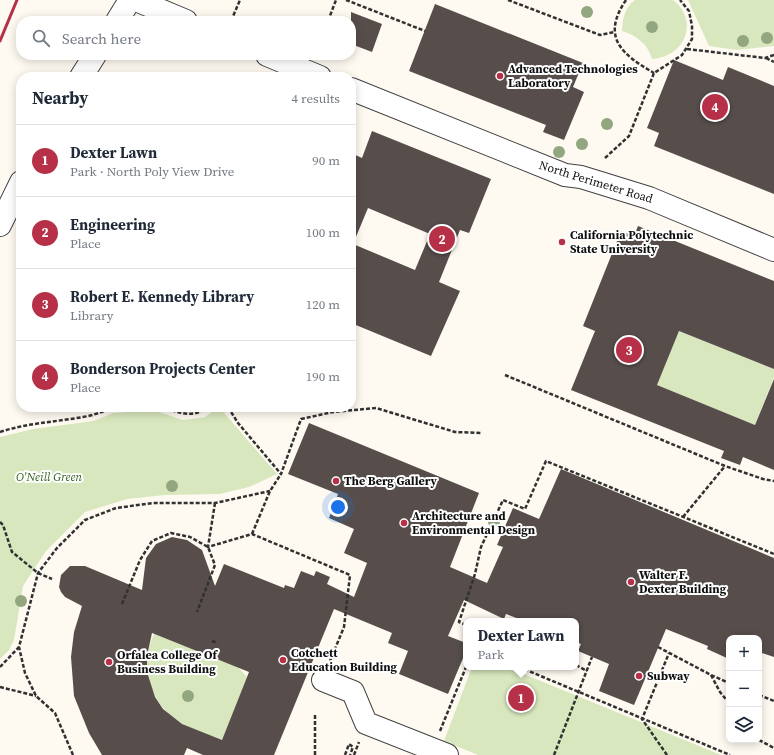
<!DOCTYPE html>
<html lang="en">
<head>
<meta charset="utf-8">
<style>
	:root { --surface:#fff; --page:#f6f6f7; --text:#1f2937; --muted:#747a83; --line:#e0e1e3; --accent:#b63048 }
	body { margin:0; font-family:"Source Serif 4",serif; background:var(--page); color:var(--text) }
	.controls { position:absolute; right:12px; bottom:12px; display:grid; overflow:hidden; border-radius:8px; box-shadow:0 2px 10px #0003 }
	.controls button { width:36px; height:36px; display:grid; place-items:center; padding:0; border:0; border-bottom:1px solid var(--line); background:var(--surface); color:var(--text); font:20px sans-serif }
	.you { position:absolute; left:338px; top:507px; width:14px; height:14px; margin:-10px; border:3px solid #fff; border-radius:50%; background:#1a73e8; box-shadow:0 0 0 6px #1a73e833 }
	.badge { display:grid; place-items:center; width:26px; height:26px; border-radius:50%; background:var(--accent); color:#fff; font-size:13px; font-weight:700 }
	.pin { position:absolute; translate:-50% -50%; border:2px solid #fff; box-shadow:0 1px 4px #0006 }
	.popup { position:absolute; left:463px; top:618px; width:116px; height:52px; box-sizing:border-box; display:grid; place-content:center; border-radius:8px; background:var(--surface); filter:drop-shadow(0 1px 3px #0005); font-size:13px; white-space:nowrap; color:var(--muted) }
	.popup b { font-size:15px; color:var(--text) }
	.popup::after { content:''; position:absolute; left:50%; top:100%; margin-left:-8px; border:8px solid transparent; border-top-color:var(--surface) }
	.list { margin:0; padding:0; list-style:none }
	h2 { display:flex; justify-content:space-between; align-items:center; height:52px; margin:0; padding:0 16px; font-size:17px }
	h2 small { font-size:13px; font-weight:400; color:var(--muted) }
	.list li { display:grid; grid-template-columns:26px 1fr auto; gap:12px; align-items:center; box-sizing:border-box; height:72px; padding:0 16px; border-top:1px solid var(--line) }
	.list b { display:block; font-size:15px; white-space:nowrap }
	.list p { margin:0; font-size:13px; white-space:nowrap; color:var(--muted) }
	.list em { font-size:13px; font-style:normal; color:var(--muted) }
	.icon { flex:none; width:22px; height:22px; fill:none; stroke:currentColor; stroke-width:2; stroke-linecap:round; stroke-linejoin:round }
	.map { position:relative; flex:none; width:774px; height:755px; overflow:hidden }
	.search { position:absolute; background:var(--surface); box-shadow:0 2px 10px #0003; left:16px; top:16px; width:340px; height:44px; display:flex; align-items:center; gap:10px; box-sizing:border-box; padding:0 14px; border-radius:16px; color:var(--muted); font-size:15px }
	.panel { position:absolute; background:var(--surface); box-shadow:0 2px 10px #0003; left:16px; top:72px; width:340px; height:340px; border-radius:16px }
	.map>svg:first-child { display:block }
	.green { fill:#d8e7bd }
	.building { fill:#574e4c; fill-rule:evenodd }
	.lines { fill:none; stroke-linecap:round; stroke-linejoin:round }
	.minor-casing { stroke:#424242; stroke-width:24 }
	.path { stroke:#313131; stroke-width:2.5; stroke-dasharray:4 2; stroke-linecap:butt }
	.minor { stroke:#fff; stroke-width:22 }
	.rail { stroke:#b63048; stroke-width:3 }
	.tree { fill:#92a680 }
	.poi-dot { fill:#b63048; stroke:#fff; stroke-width:1.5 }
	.labels { text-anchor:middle; stroke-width:4; stroke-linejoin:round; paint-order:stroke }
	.poi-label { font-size:12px; font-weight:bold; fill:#0f0f0f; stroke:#fff; text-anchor:start }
	.street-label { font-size:12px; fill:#0f0f0f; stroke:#fff }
	.park-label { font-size:12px; font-style:italic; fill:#396223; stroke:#fff }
</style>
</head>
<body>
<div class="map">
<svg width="774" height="755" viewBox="0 0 774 755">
	<rect width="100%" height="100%" fill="#fefaf1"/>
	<g class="green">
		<path d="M635 0H673C700 21 685 57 652 59 648 44 636 35 622 31 623 18 624 8 635 0Z"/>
		<path d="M688 0H774V46L737 50 709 46Z"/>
		<path d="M679 331 774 369V377L755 425 657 385Z"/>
		<path d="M219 407 277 474 249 487 220 494 165 495 127 499 85 512 46 551 23 586 14 640 9 650 0 659V437L33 429 94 421 113 413 153 410 183 420 205 417Z"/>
		<path d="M154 634 238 667 247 677 222 740C208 735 193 732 182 724 150 704 138 668 154 634Z"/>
		<path d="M472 667H507L721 755H478L444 741Z"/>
	</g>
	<g class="building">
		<path d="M435 4 583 63 573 87 584 92 564 140 543 132 546 125 409 71Z"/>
		<path d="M351 12 382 24 372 52 351 44Z"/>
		<path d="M674 60 723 80 728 67 774 86V194L654 146 659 133 647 128Z"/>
		<path d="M372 131 491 179 469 233 460 230 439 282 460 291 431 356 351 323V153L362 158ZM368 208 430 234 415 270 353 244Z"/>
		<path d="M638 226 774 281V369L679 331 657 385 755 425 774 379V470L743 457 740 465 721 458 724 451 571 390 595 331 583 326 621 231 634 236Z"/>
		<path d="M309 423 479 493 450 567 487 583 503 547 497 545 513 508 539 519 561 469 774 558V657L759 652V638H729V659L707 649 708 646 666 629 634 705 599 691 609 664 578 651 581 644 576 642V621H524L506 614 504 619 464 600 448 636 466 643V651L448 694 399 674 408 651 388 643 392 633 334 609 274 755H203L187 748 184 755H102L89 733 74 696 71 657 74 632 82 606 65 597 61 592 59 587 61 575 70 566H85L142 590 146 558 156 544 172 537 187 540 202 550 215 586 224 564 284 588 285 585 294 588 301 571 314 576 316 571 330 577 327 584 354 597 367 563 344 553 354 529 329 518 338 494 288 474ZM152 633 249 672 222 740 182 724 163 709 155 697 147 672V656Z"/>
	</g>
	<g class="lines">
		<defs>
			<g id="minor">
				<path d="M136 0 186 21"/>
				<path d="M117 21 130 0"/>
				<path d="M267 55 320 77"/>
				<path d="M81 77 95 55"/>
				<path d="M351 89 565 175 581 177 649 198 774 250"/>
				<path d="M0 225 21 182"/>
				<path d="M323 680 353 692 366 723 447 755"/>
			</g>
		</defs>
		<use href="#minor" class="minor-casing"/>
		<g class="path">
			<path d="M346 0 425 31"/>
			<path d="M508 0 600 35 614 32"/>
			<path d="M626 0C601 37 621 54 654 73"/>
			<path d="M231 21 240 0"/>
			<path d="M328 21 336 0"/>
			<path d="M687 49 765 58 774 55"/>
			<path d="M766 58 774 62"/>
			<path d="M605 158 629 136 654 73 682 55 692 39V26L689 11 680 0"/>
			<path d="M505 375 725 466 763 479 774 481"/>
			<path d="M160 407C176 411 194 420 206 407"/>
			<path d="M228 407 238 423 281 474 301 419 333 412 376 408 455 432 481 433"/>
			<path d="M0 432C27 423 55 422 83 417 97 415 108 408 122 407"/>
			<path d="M215 503 208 547 252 534 350 575 344 627 330 661"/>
			<path d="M683 517 725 466"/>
			<path d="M0 522 3 525 12 552 38 573 52 579"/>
			<path d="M252 534 270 491 281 474"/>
			<path d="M122 604 140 560 152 541 171 533 190 537 208 547 215 565 197 612"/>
			<path d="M466 625 459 622 475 574 481 547 503 500 525 509 546 461 774 554"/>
			<path d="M212 641 218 643"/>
			<path d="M658 647 711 675 729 683"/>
			<path d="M576 665 587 671"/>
			<path d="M0 667 19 647"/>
			<path d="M519 667 730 755"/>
			<path d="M711 675 720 692 729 703"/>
			<path d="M0 687 36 696"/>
			<path d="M759 695 774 701"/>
			<path d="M440 731 466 667"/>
			<path d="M759 740 774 748"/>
			<path d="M73 755 55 713 36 696 25 673 19 647 38 573 57 548 85 520 116 508 153 503H215L270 491"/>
			<path d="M315 755V714"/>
			<path d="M345 755 349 744 353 747 350 755"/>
			<path d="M354 755 359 742"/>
			<path d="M554 755 592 657"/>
			<path d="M667 755 642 719 669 653"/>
		</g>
		<use href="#minor" class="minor"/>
		<path class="rail" d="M0 41 17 0"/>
	</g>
	<g class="tree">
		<circle cx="587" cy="12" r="6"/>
		<circle cx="652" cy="27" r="6"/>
		<circle cx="767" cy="38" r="6"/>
		<circle cx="743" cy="41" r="6"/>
		<circle cx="607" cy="124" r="6"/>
		<circle cx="582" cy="144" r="6"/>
		<circle cx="559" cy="152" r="6"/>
		<circle cx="172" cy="486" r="6"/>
		<circle cx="494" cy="522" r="6"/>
		<circle cx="21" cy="601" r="6"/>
		<circle cx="188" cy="696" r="6"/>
	</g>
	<g class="poi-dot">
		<circle cx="500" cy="76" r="4"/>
		<circle cx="562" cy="242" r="4"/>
		<circle cx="336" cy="481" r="4"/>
		<circle cx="404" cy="523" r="4"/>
		<circle cx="631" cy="582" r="4"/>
		<circle cx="283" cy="660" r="4"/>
		<circle cx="109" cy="662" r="4"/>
		<circle cx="639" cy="676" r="4"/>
	</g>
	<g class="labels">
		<g class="poi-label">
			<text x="508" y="73">Advanced Technologies<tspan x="508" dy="14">Laboratory</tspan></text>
			<text x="570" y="239">California Polytechnic<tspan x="570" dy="14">State University</tspan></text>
			<text x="344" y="485">The Berg Gallery</text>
			<text x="412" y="520">Architecture and<tspan x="412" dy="14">Environmental Design</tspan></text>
			<text x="639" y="579">Walter F.<tspan x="639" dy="14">Dexter Building</tspan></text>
			<text x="291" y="657">Cotchett<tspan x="291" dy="14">Education Building</tspan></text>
			<text x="117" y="659">Orfalea College Of<tspan x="117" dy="14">Business Building</tspan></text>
			<text x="647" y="680">Subway</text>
		</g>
		<g class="street-label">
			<text transform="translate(596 182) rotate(17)" y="4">North Perimeter Road</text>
		</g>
		<g class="park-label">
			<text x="49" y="481">O'Neill Green</text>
		</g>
	</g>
</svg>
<div class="controls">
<button>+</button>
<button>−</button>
<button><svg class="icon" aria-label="layers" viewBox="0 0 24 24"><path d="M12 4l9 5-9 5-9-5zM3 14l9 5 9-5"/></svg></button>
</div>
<div class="you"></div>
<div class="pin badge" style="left:521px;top:698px">1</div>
<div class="popup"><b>Dexter Lawn</b>Park</div>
<div class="pin badge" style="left:442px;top:239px">2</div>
<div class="pin badge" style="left:629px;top:350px">3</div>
<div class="pin badge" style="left:715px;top:107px">4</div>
<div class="search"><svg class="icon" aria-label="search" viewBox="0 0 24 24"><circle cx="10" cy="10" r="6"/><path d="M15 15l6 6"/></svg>Search here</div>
<section class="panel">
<h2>Nearby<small>4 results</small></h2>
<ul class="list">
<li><span class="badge">1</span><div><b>Dexter Lawn</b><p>Park · North Poly View Drive</p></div><em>90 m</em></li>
<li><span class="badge">2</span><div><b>Engineering</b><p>Place</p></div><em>100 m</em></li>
<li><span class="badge">3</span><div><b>Robert E. Kennedy Library</b><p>Library</p></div><em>120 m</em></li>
<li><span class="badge">4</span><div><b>Bonderson Projects Center</b><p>Place</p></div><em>190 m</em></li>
</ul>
</section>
</div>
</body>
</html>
